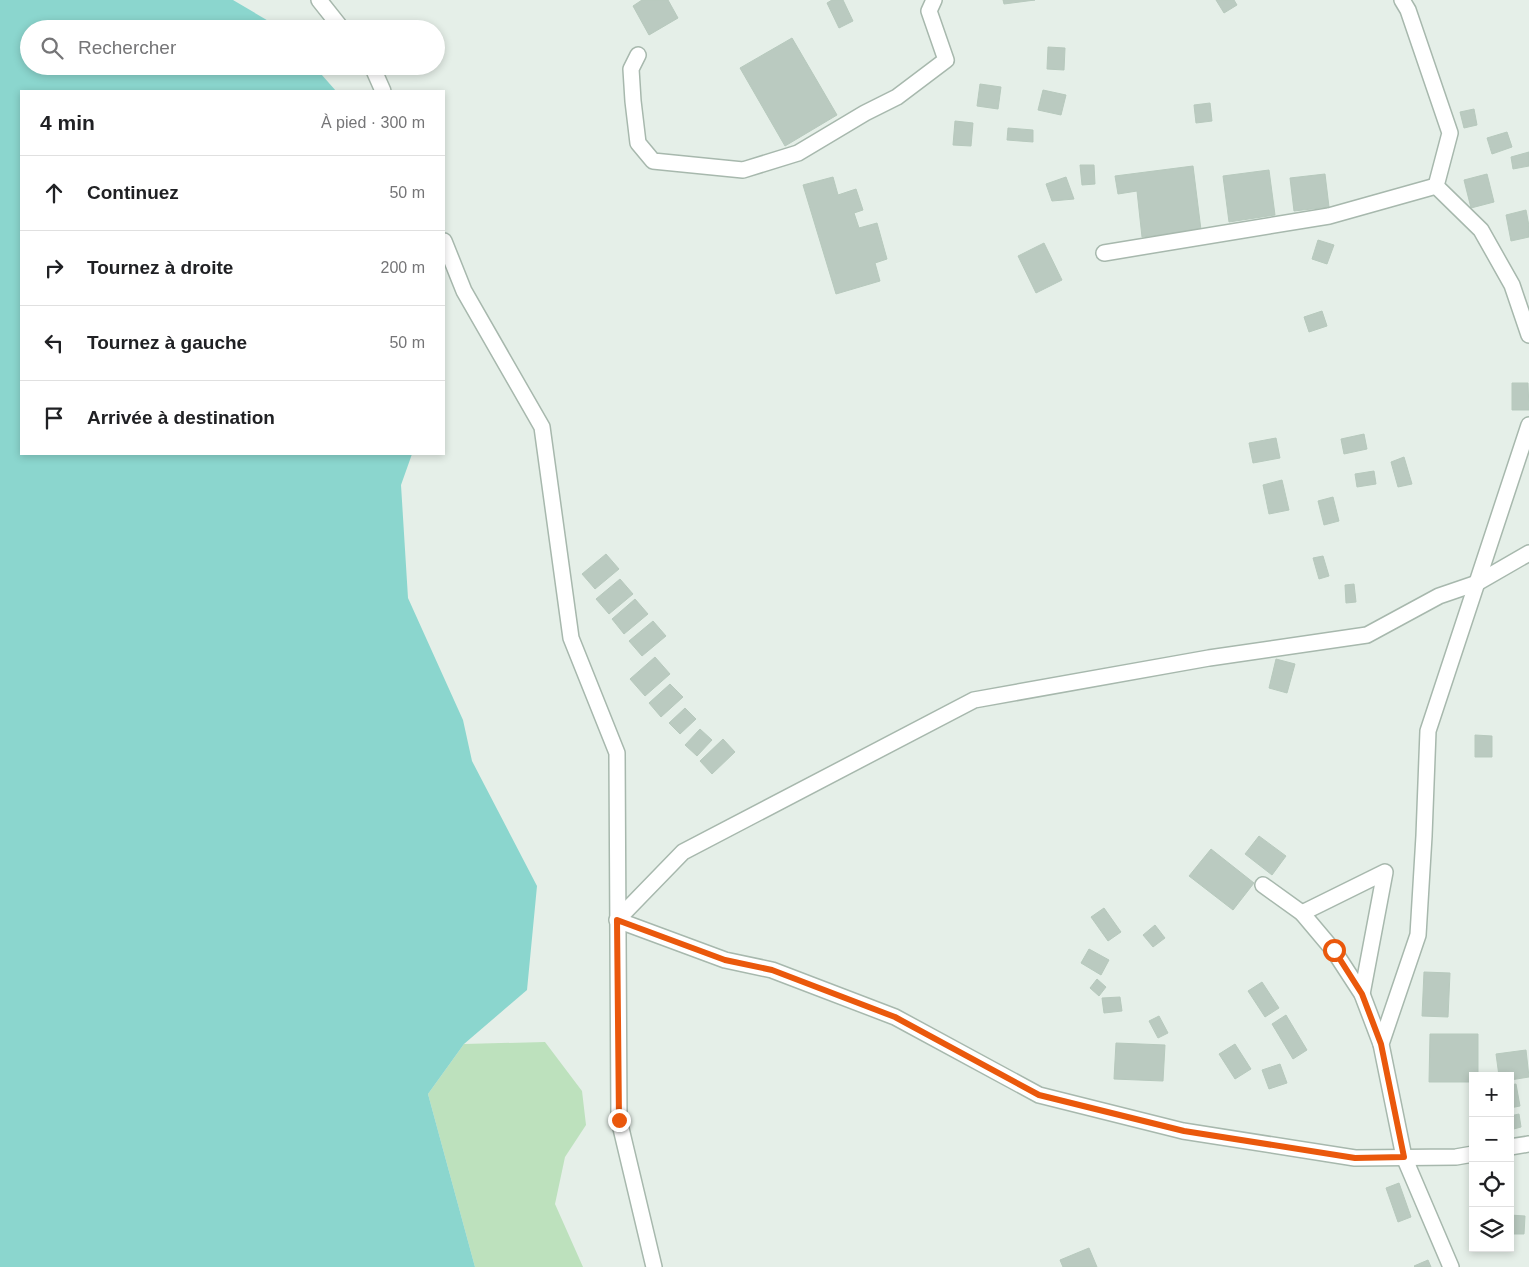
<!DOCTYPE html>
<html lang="fr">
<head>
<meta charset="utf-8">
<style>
	:root { --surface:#fff; --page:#f6f6f6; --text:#202124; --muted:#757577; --line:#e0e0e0 }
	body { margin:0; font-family:Helvetica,sans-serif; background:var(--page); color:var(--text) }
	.controls { position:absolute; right:15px; bottom:15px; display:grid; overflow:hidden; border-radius:0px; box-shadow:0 2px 8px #0003 }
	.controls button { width:45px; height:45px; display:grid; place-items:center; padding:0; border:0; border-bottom:1px solid var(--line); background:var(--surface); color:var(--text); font:25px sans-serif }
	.stop { position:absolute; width:15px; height:15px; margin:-11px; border:4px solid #ea580c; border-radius:50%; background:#fff }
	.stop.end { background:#ea580c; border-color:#fff; box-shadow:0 1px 5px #0008 }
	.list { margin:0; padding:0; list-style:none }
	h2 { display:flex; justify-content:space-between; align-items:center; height:65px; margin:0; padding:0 20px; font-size:21px }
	h2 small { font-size:16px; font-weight:400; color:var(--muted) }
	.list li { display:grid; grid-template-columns:32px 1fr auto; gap:15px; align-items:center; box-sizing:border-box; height:75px; padding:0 20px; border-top:1px solid var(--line) }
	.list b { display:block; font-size:19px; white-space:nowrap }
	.list em { font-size:16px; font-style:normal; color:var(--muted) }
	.icon { flex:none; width:28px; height:28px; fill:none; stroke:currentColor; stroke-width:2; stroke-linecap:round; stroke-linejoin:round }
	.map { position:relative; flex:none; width:1529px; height:1267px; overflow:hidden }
	.search { position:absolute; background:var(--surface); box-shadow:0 2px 8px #0003; left:20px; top:20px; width:425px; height:55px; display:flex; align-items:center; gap:12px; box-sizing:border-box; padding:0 18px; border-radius:28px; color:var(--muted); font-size:19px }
	.panel { position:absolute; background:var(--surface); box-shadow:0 2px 8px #0003; left:20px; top:90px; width:425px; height:365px; border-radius:0px }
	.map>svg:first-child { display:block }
	.green { fill:#bde1bd }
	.water { fill:#8bd6ce }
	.building { fill:#bacac0; stroke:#b7c9bd }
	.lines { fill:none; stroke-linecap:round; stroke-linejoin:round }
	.lane-casing { stroke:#a7b8ad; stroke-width:18 }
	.street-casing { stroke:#a7b8ad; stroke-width:18 }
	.lane { stroke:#fff; stroke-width:15 }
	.street { stroke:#fff; stroke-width:15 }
	.route { stroke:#ea580c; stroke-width:6 }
</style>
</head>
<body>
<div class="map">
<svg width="1529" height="1267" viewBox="0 0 1529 1267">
	<rect width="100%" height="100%" fill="#e5efe8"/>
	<path class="green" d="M545 1042 582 1091 586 1125 565 1157 555 1204 583 1267H475L428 1094 464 1044Z"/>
	<path class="water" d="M0 0H233L282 29H29V66H314L336 91H21V454H412L401 485 408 598 463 720 472 761 537 886 527 990 464 1044 428 1094 475 1267H0Z"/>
	<g class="building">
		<path d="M642 0H668L678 18 649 35 633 6Z"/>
		<path d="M832 0H843L853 21 839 28 827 3Z"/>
		<path d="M1003 0H1035L1004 4Z"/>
		<path d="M1216 0H1234L1237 5 1224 13Z"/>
		<path d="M792 38 837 115 785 146 740 68Z"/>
		<path d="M1048 47 1065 48 1064 70 1047 69Z"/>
		<path d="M980 84 1001 87 998 109 977 106Z"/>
		<path d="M1043 90 1066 95 1061 115 1038 110Z"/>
		<path d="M1210 103 1212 121 1196 123 1194 105Z"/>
		<path d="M1474 109 1477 125 1464 128 1460 112Z"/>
		<path d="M955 121 973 123 971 146 953 145Z"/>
		<path d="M1008 128 1033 130V142L1007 140Z"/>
		<path d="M1507 132 1512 147 1492 154 1487 138Z"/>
		<path d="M1529 152V166L1513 169 1511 157Z"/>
		<path d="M1080 165H1094L1095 184 1082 185Z"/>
		<path d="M1193 166 1201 230 1142 237 1137 191 1118 194 1115 176Z"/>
		<path d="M1269 170 1275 215 1229 222 1223 176Z"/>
		<path d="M1325 174 1329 207 1294 211 1290 178Z"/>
		<path d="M1487 174 1494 202 1471 208 1464 180Z"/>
		<path d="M833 177 838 195 856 189 863 210 854 213 859 228 877 223 887 259 875 263 880 281 836 294 803 185Z"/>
		<path d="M1066 177 1074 199 1052 201 1046 184Z"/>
		<path d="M1526 210 1529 226V237L1511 241 1506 215Z"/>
		<path d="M1318 240 1334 245 1327 264 1312 259Z"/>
		<path d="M1044 243 1062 280 1036 293 1018 256Z"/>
		<path d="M1322 311 1327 326 1309 332 1304 317Z"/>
		<path d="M1512 383H1528L1529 410H1512Z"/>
		<path d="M1364 434 1367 449 1344 454 1341 439Z"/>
		<path d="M1276 438 1280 458 1253 463 1249 443Z"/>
		<path d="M1404 457 1412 484 1398 487 1391 462Z"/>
		<path d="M1374 471 1376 484 1357 487 1355 474Z"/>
		<path d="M1282 480 1289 510 1269 514 1263 485Z"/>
		<path d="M1333 497 1339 521 1324 525 1318 501Z"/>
		<path d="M606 554 619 569 595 589 582 574Z"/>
		<path d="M1323 556 1329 576 1319 579 1313 558Z"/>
		<path d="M620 579 633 594 609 614 596 599Z"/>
		<path d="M1354 584 1356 602 1346 603 1345 585Z"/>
		<path d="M635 599 648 614 624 634 612 619Z"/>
		<path d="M653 621 666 636 642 656 629 641Z"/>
		<path d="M655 657 670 674 645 696 630 679Z"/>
		<path d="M1276 659 1295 664 1287 693 1269 688Z"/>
		<path d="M670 684 683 697 661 717 649 703Z"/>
		<path d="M685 708 696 719 680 734 669 723Z"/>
		<path d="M700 729 712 740 697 756 685 745Z"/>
		<path d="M1475 735 1492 736V757H1475Z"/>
		<path d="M723 739 735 752 712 774 700 761Z"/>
		<path d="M1259 836 1286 856 1272 875 1245 854Z"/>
		<path d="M1211 849 1254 883 1233 910 1189 876Z"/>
		<path d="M1104 908 1121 932 1108 941 1091 917Z"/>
		<path d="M1155 925 1165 938 1153 947 1143 935Z"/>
		<path d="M1089 949 1109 960 1101 975 1081 963Z"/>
		<path d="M1424 972 1450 973 1448 1017 1422 1016Z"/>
		<path d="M1097 979 1106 987 1099 996 1090 988Z"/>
		<path d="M1262 982 1279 1008 1265 1017 1248 991Z"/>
		<path d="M1120 997 1122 1011 1104 1013 1102 998Z"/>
		<path d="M1286 1015 1307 1050 1293 1059 1272 1024Z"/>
		<path d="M1159 1016 1168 1033 1158 1038 1149 1021Z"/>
		<path d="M1430 1034H1478V1076H1473V1082H1429Z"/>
		<path d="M1116 1043 1165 1045 1163 1081 1114 1079Z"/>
		<path d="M1235 1044 1251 1069 1235 1079 1219 1054Z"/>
		<path d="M1526 1050 1529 1077 1510 1080V1076H1499L1496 1054Z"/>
		<path d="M1280 1064 1287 1083 1269 1089 1262 1070Z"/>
		<path d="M1516 1084 1520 1106 1510 1108V1085Z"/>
		<path d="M1519 1114 1521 1127 1510 1130V1116Z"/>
		<path d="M1399 1183 1411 1217 1398 1222 1386 1188Z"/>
		<path d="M1510 1215 1525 1216 1524 1234H1510Z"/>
		<path d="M1089 1248 1097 1267H1063L1060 1260Z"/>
		<path d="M1428 1260 1431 1267H1415L1414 1266Z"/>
	</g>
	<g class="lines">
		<defs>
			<g id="lane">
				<path d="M319 0 342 29"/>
				<path d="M372 66 383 91"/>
				<path d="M444 241 464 291 542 427 571 638 617 753 619 1120 654 1267"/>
				<path d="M1263 885 1302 913 1334 951 1362 994 1381 1044"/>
				<path d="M1302 913 1385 872 1362 994"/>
			</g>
			<g id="street">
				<path d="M1402 0 1408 10 1450 133 1436 186 1481 230 1512 285 1529 335"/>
				<path d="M638 55 631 69 633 101 638 143 653 161 743 170 798 153 865 113 897 97 946 60 929 11 934 0"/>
				<path d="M1104 253 1329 216 1436 186"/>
				<path d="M1510 1147 1529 1144"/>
				<path d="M1473 1154 1456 1157 1355 1158 1183 1131 1039 1095 895 1017 772 970 725 960 617 920 683 852 974 700 1209 658 1367 635 1439 596 1477 583 1529 553"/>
				<path d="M1451 1267 1404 1157 1381 1044 1418 935 1424 836 1428 731 1529 425"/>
			</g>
		</defs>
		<use href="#lane" class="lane-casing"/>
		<use href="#street" class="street-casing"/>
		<use href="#lane" class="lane"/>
		<use href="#street" class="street"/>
	</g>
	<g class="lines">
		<path class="route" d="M619 1120 617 920 725 960 772 970 895 1017 1039 1095 1184 1131 1355 1158 1404 1157 1381 1044 1362 994 1334 950"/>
	</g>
</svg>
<div class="controls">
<button>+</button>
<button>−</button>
<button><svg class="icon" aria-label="locate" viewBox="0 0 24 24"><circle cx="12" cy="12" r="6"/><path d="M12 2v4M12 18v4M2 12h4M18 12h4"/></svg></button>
<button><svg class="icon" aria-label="layers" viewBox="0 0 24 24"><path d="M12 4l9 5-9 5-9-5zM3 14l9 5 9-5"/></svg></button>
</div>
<div class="stop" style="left:1334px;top:950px"></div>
<div class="stop end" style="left:619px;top:1120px"></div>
<div class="search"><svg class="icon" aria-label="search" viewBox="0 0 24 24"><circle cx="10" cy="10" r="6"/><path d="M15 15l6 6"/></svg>Rechercher</div>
<section class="panel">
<h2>4 min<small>À pied · 300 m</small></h2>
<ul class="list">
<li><svg class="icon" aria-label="ahead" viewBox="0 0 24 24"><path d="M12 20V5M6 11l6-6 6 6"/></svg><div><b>Continuez</b></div><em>50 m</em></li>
<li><svg class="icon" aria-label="right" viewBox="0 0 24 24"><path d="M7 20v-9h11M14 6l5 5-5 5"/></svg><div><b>Tournez à droite</b></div><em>200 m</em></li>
<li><svg class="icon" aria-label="left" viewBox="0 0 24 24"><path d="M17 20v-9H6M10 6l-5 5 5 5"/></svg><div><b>Tournez à gauche</b></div><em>50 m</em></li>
<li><svg class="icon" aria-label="arrive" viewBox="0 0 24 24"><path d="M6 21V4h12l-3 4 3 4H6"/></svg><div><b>Arrivée à destination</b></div></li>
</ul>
</section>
</div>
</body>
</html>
